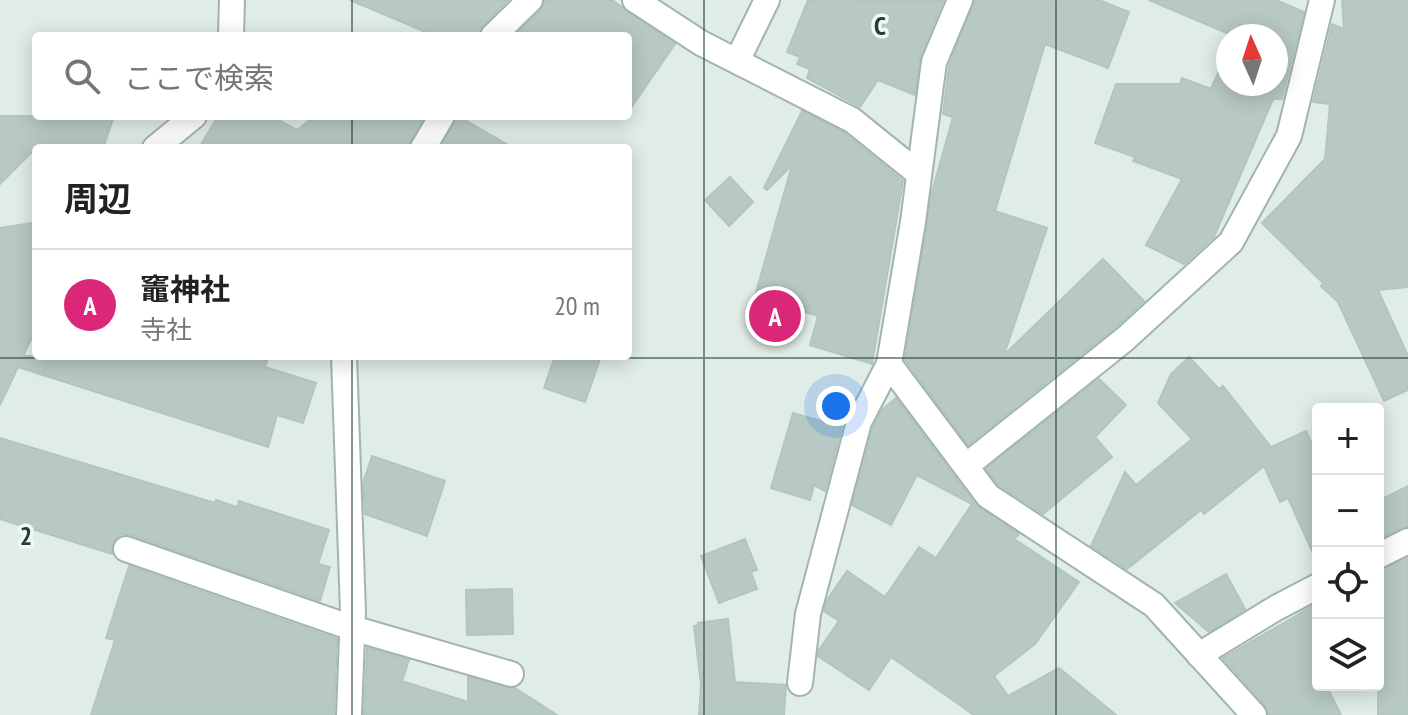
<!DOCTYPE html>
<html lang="ja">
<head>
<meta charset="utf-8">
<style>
	:root { --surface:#fff; --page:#f6f6f6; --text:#222; --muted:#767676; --line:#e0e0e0; --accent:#db2777 }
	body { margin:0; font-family:"PT Sans Narrow","Noto Sans JP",sans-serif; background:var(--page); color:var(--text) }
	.controls { position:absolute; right:24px; bottom:24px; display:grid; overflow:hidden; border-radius:8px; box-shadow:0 4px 20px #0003 }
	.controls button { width:72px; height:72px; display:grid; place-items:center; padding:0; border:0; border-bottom:2px solid var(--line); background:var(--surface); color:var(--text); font:40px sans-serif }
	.compass { position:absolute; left:1216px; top:24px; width:72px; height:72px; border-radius:50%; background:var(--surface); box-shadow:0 4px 20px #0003; rotate:357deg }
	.you { position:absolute; left:836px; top:406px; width:28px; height:28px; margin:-20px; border:6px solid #fff; border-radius:50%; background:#1a73e8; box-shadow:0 0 0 12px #1a73e833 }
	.badge { display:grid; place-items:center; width:52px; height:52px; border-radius:50%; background:var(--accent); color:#fff; font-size:26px; font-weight:700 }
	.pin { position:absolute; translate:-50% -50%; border:4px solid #fff; box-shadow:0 2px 8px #0006 }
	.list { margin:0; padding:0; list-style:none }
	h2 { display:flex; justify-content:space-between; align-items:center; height:104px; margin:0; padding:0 32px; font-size:34px }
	h2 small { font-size:26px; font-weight:400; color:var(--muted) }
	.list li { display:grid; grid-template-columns:52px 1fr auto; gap:24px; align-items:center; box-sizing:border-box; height:112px; padding:0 32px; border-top:2px solid var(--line) }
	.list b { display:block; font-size:30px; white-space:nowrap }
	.list p { margin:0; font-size:26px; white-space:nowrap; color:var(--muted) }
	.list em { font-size:26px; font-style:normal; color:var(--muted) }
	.icon { flex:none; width:44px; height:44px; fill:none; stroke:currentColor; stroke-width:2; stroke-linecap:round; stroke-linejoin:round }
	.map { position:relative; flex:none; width:1408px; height:715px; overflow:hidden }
	.search { position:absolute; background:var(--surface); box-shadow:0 4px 20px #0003; left:32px; top:32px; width:600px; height:88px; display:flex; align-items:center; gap:20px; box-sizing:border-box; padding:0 28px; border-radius:8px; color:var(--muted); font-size:30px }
	.panel { position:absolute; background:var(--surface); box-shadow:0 4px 20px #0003; left:32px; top:144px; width:600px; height:216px; border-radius:8px }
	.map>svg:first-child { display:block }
	.building { fill:#b8c9c5; stroke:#b2c6c1; stroke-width:2 }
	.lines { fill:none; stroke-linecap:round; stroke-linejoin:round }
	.minor-casing { stroke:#a3b4b0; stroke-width:28 }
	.minor { stroke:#fff; stroke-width:24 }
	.grid { fill:none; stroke:#203d3a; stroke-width:2; stroke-opacity:0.55 }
	.grid-label { font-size:26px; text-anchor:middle; font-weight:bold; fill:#203d3a; stroke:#f1f8f6; stroke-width:7; stroke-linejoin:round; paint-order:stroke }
</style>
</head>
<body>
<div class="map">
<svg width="1408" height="715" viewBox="0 0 1408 715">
	<rect width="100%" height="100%" fill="#e0ece8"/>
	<g class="building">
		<path d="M350 0H508L483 25 478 36H435Z"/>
		<path d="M545 0H612L675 44 628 112V36H514L540 11Z"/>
		<path d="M808 0 943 1 920 57 915 95 878 80 860 107 807 78 810 69 797 64 800 57 787 52Z"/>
		<path d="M975 0H1099L1129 12 1108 68 1045 44 995 211 1047 228 1004 355 1103 259 1144 301 1115 328 968 445 905 360 932 192 953 117 943 114 949 66Z"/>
		<path d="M1149 0H1276L1304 12 1282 99H1273L1214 237 1184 264 1146 245 1182 179 1133 161 1135 157 1095 143 1116 84H1180L1182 78 1211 89 1228 50V84H1276V36H1234Z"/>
		<path d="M1342 0H1408V287L1378 290 1408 356V390L1384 401 1338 302 1321 286 1323 283 1262 223 1325 159 1330 104 1313 102 1332 24 1344 29Z"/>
		<path d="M802 111 843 132 903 181 872 364 810 345 818 316 755 296 792 165 767 190 764 188Z"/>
		<path d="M0 116H114L103 148H36L0 184Z"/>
		<path d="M218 116H271L297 130 315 116H425L408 148H199Z"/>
		<path d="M458 116 513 148H440Z"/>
		<path d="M730 177 753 202 729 226 705 200Z"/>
		<path d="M33 223 36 242V329L23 356H269L265 367 316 383 303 423 277 415 268 447 18 367 0 405V228Z"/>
		<path d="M555 356H601L585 402 544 388Z"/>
		<path d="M1189 357 1219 389 1223 386 1271 447 1306 431 1318 458V564L1288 498 1280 502 1264 466 1204 514 1201 510 1127 569 1091 546 1125 472 1136 485 1192 439 1158 403 1171 374Z"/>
		<path d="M1099 379 1126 405 1095 437 1112 457 1043 514 998 485 986 469Z"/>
		<path d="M896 398 976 505 1019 534 1014 539 1079 582 1035 644 994 676 1008 696 1059 668 1116 715H974L891 657 869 690 818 656 819 650 839 621 824 611 827 600 847 571 885 597 919 547 936 558 972 504 917 475 891 525 852 505 873 427 882 410Z"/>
		<path d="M793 413 842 427 825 491 814 485 810 500 771 488Z"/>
		<path d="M0 438 215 503 216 500 237 507 239 501 329 530 318 564 330 567 320 601 131 535 122 534 116 538 112 545V554L0 519Z"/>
		<path d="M372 456 445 481 427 536 365 514 363 483Z"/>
		<path d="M1408 486V526L1378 539V501Z"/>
		<path d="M745 539 757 570 751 572 757 589 719 603 701 556Z"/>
		<path d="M1408 558V715H1378V571Z"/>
		<path d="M129 566 337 639 334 715H91L115 640 106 638Z"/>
		<path d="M1226 574 1245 609 1209 632 1175 603Z"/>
		<path d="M512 589 513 634 467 635 466 590Z"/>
		<path d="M1318 603V685H1326L1341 715H1269L1265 705 1223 658Z"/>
		<path d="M728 619 735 682 786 685 784 715H699L701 685 694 626 698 625V623Z"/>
		<path d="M367 648 409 660 402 681 468 702V677L515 688 557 715H364Z"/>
	</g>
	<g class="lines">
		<defs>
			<g id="minor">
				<path d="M635 0 701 43 852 120 919 174"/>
				<path d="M960 0 934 62 913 222 889 364 988 496 1154 605 1254 715"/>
				<path d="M231 36 232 0"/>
				<path d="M493 36 530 0"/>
				<path d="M737 61 767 0"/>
				<path d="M155 148 194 116"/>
				<path d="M423 148 442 116"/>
				<path d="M344 356 353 612 349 715"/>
				<path d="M966 466 1125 339 1231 242 1289 136 1322 0"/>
				<path d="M126 549 352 628 511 674"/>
				<path d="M1378 556 1408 541"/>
				<path d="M1199 655 1276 608 1318 586"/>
				<path d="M800 683 808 614 859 422 889 364"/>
			</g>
		</defs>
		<use href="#minor" class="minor-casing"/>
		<use href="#minor" class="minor"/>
	</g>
	<path class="grid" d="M352 0V36M704 0V715M1056 0V715M352 116V148M352 356V715M0 358H1408"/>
	<g class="grid-label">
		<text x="880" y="35">C</text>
		<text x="26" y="545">2</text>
	</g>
</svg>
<div class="controls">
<button>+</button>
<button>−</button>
<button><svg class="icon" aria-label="locate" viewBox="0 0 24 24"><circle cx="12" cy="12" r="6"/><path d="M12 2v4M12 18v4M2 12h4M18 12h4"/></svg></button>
<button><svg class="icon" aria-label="layers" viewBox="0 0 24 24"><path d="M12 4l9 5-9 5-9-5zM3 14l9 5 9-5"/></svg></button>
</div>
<svg class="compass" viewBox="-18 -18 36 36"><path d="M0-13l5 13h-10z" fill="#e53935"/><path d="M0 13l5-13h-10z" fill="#767676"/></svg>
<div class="you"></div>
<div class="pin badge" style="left:775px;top:316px">A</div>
<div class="search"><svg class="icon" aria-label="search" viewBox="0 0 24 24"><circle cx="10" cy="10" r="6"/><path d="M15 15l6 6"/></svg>ここで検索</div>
<section class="panel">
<h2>周辺<small></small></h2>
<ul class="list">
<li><span class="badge">A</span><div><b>竈神社</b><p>寺社</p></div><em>20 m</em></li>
</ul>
</section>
</div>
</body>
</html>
